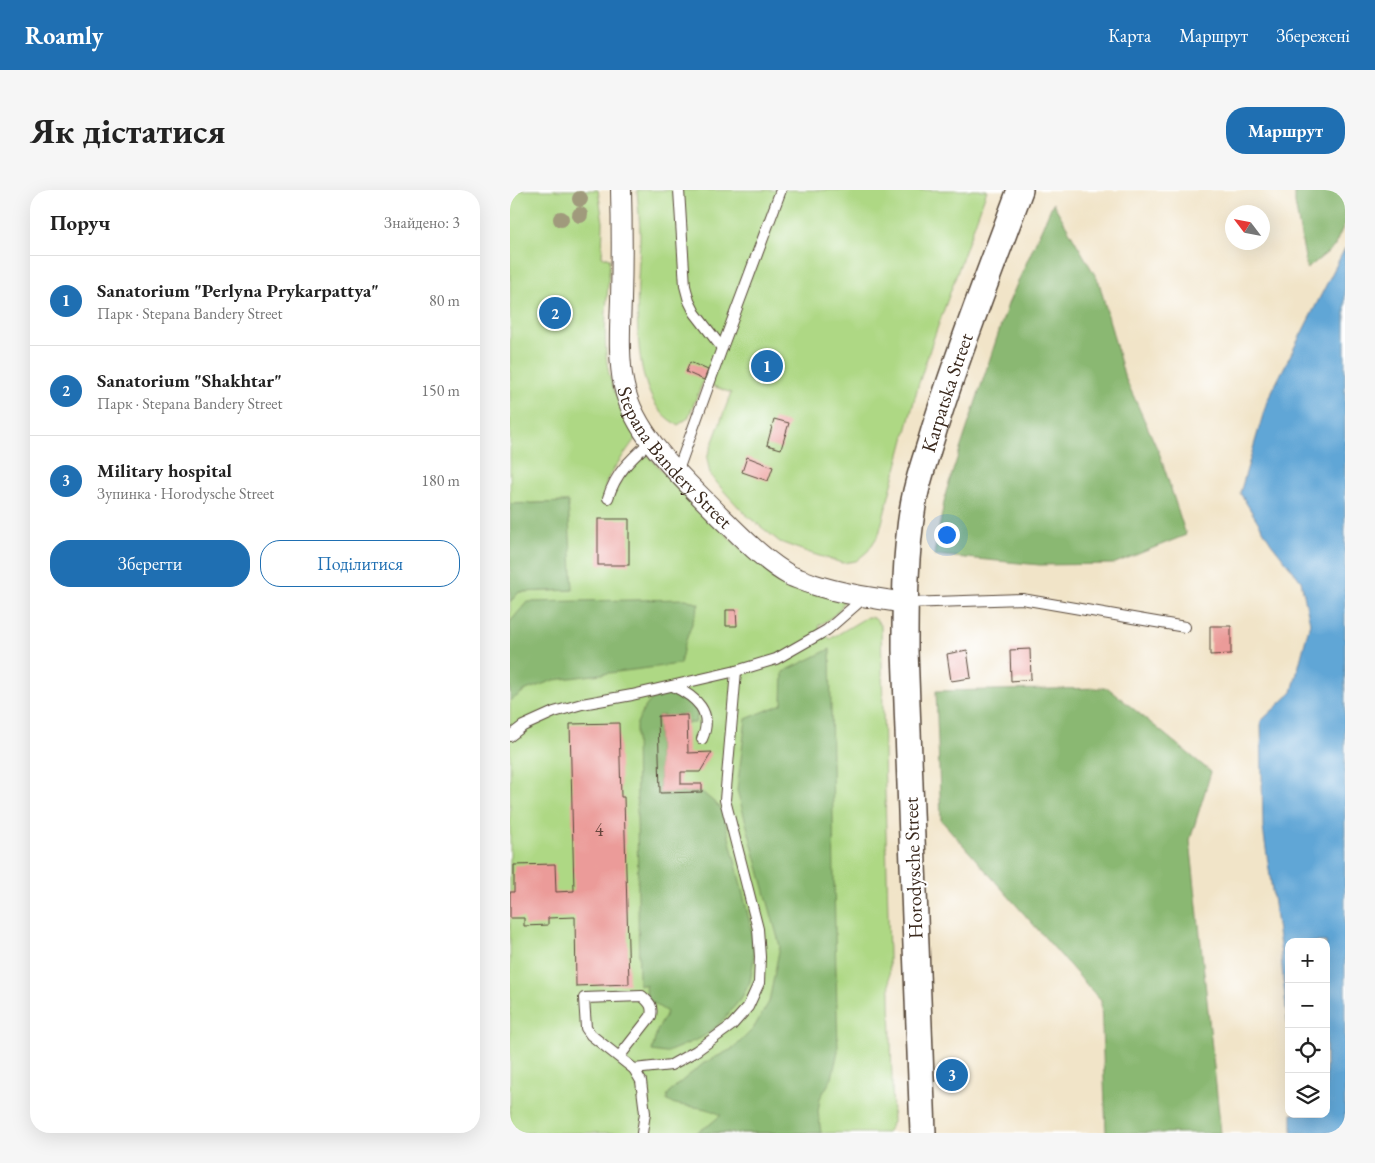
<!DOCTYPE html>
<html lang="uk">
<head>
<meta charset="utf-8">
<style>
	:root { --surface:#fff; --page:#f6f6f6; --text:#222; --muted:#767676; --line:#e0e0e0; --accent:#1f6fb2 }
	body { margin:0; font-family:"EB Garamond",serif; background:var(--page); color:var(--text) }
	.controls { position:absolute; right:15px; bottom:15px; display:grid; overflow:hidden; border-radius:10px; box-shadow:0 5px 20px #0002 }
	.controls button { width:45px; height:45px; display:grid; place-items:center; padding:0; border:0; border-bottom:1px solid var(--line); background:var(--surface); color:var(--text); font:25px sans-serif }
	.compass { position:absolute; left:715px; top:15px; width:45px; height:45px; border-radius:50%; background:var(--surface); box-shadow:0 5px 20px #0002; rotate:302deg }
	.you { position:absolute; left:436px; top:344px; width:18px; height:18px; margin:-12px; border:4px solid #fff; border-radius:50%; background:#1a73e8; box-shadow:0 0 0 8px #1a73e833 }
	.badge { display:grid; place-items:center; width:32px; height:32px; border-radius:50%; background:var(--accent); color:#fff; font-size:16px; font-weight:700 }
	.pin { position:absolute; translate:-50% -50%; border:2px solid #fff; box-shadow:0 1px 5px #0006 }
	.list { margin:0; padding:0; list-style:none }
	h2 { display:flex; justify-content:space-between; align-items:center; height:65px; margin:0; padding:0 20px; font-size:21px }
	h2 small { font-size:16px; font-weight:400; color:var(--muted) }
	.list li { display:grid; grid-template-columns:32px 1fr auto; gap:15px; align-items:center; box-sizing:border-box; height:90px; padding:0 20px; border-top:1px solid var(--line) }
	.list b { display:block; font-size:19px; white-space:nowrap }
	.list p { margin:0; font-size:16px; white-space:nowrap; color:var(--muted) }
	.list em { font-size:16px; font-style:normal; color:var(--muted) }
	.actions { display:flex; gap:10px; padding:15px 20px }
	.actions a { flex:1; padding:11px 0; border:1px solid var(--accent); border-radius:20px; text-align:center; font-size:18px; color:var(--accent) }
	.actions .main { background:var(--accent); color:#fff }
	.icon { flex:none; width:28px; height:28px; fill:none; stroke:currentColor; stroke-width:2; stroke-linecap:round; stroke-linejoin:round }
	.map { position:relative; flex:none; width:835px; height:943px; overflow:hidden; border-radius:20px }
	header { display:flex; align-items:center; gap:30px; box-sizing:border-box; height:70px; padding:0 25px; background:var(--accent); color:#fff }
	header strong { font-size:24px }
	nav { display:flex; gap:28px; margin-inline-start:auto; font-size:18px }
	.intro { display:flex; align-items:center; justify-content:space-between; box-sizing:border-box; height:120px; padding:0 30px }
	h1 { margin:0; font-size:35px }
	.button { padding:12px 22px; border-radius:20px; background:var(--accent); color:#fff; font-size:18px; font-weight:700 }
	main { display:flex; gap:30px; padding:0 30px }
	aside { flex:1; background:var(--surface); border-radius:20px; box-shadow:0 5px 20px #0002 }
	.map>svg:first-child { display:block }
	.green { fill:#aed884; stroke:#748151 }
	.forest { fill:#8ab872; stroke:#627148 }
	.water { fill:#60a6d6; stroke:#4e687a }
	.building { fill:#eb9b99 }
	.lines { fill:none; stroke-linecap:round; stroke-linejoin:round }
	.service-casing { stroke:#564638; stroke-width:12 }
	.minor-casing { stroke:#564638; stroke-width:22 }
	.tertiary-casing { stroke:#564638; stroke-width:28 }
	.service { stroke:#fff; stroke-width:10 }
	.minor { stroke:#fff; stroke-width:20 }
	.tertiary { stroke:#fff; stroke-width:25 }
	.tree { fill:#a09a7c }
	.labels { text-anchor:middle; stroke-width:4; stroke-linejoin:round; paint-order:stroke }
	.number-label { font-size:18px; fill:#67463d }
	.street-label { font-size:20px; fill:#3b2a1e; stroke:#fff }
</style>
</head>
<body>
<header>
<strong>Roamly</strong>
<nav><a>Карта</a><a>Маршрут</a><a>Збережені</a></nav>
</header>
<div class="intro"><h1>Як дістатися</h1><a class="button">Маршрут</a></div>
<main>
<aside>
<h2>Поруч<small>Знайдено: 3</small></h2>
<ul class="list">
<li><span class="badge">1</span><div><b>Sanatorium &quot;Perlyna Prykarpattya&quot;</b><p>Парк · Stepana Bandery Street</p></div><em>80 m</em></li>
<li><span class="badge">2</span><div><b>Sanatorium &quot;Shakhtar&quot;</b><p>Парк · Stepana Bandery Street</p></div><em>150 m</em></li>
<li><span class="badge">3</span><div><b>Military hospital</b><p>Зупинка · Horodysche Street</p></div><em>180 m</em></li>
</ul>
<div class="actions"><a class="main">Зберегти</a><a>Поділитися</a></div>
</aside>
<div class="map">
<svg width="835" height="943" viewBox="0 0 835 943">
	<rect width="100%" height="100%" fill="#fff"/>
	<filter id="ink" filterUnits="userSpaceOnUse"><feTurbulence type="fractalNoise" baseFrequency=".02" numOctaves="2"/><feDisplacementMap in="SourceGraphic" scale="10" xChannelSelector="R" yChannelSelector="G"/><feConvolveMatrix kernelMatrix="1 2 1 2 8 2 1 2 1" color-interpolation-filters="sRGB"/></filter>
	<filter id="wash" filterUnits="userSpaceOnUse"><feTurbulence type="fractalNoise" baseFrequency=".0096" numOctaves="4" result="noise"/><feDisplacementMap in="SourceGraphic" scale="20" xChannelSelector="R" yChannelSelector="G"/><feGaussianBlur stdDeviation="1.12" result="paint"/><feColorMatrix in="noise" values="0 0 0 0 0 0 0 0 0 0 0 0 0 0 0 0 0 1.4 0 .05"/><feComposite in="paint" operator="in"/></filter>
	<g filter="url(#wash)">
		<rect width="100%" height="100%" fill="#f1e4c8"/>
		<g class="green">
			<path d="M0 0H88L93 32 92 67 100 68C98 105 90 155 101 191 107 210 116 228 127 246L105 277 97 290 93 309 107 296 120 279 137 264 162 292 231 359 335 408C331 422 320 429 308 436L320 449 357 427C365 427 367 430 371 436L383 932 377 943H0V412L9 402 62 400 58 312 0 314Z"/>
			<path d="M127 0H477L423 150 408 196 369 344 358 361 346 371 332 373 300 363 270 352 235 324 212 299 200 284 197 268 221 203 193 192 178 228 168 235C114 210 129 95 130 46 130 31 128 15 127 0Z"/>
		</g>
		<g class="forest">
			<path d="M785 0H835V33L824 57 797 79 785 13Z"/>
			<path d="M543 13 589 92 614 185 650 265 676 345 603 374 530 375 424 365 436 302 498 114Z"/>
			<path d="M58 312 63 400 9 402 0 412V314Z"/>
			<path d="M176 409 189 414 174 456 170 474 44 490 16 500 0 511V432L17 412Z"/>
			<path d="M320 459 325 742 328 861 322 888 310 908 308 922 311 943H186L199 935 211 925C193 914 174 919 157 911L158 904 167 895 194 873 224 858 243 839 259 812 270 756 227 600 236 529 272 514 273 482Z"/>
			<path d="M598 498 701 582 680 650 711 943H596L591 811 431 630 426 501Z"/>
			<path d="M153 502C168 502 177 509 187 519V527L185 533H177L176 525 148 526 150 603 192 602 212 619 227 679 242 742 244 768 240 792 232 807 219 823 205 838 191 848 155 863 142 861 147 841 157 822 137 809 136 795H129L126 536C131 522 139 508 153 502Z"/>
		</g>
		<path class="water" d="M835 58V943H782V924H816V752H779V850L770 756 753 638 751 531 782 502 800 433 791 391 761 353 730 303 757 211Z"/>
		<g id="blocks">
			<g class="building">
				<path d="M180 172 198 180 194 190 176 182Z"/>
				<path d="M264 229 279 233 271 259 257 255Z"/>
				<path d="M237 267 263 277 258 291 232 282Z"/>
				<rect x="88" y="329" width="31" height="46"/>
				<path d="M216 420H226L227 436H216Z"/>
				<path d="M700 436H721V464L700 465Z"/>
				<path d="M520 459 521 489 501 491 500 460Z"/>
				<path d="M457 460 461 488 441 491 437 464Z"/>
				<path d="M177 525 178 563 202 562 190 582H171V594H192V602L150 603 148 526Z"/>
				<path d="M109 533 111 607H114L119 794 66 796 65 727 38 728V735L14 736V728H0V702H4V675L45 674 46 702 64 701 60 534Z"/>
			</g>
		</g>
	</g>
	<g filter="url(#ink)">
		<use href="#blocks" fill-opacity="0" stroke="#564638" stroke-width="1"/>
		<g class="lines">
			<defs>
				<g id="service">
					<path d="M169 0 175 96 179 111 185 123 212 158"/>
					<path d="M167 283 212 158 271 0"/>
					<path d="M98 308C106 282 121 269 141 251"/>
					<path d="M396 413 512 409 675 437"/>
					<path d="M163 496C186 507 204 522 192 549"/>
					<path d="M0 546 13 536 44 522 72 514 122 505 226 481 266 469 317 440 355 407"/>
					<path d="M109 867 141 826C143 816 140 813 132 806L74 808 76 838 81 845 124 879 131 891 135 923 132 943"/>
					<path d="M124 879 161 875 186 861 222 835 238 817 249 793 250 767 248 739 215 610 226 481"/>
				</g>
				<g id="minor">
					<path id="s1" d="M111 0C112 37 112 73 111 110 110 137 108 169 114 196 125 247 174 289 209 325 232 347 254 371 281 386 288 389 295 391 302 394 332 404 363 408 395 413"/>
				</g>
				<g id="tertiary">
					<path id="s2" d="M413 943 395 460C395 413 395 364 403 316 407 290 417 265 424 240 449 159 481 79 510 0"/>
				</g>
			</defs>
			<use href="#service" class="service-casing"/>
			<use href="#minor" class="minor-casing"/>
			<use href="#tertiary" class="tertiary-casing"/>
			<use href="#service" class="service"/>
			<use href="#minor" class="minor"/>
			<use href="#tertiary" class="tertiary"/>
		</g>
		<g class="tree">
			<circle cx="70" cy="9" r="8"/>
			<circle cx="70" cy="25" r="8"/>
			<circle cx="51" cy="29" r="8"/>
		</g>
	</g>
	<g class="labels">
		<g class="number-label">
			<text x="89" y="646">4</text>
		</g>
		<g class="street-label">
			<text dy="7" stroke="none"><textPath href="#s2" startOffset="746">Karpatska Street</textPath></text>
			<text dy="7" stroke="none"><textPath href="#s1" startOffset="285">Stepana Bandery Street</textPath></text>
			<text transform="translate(403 678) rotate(-92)" y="7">Horodysche Street</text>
		</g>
	</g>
</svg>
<div class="controls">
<button>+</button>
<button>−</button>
<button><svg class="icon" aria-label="locate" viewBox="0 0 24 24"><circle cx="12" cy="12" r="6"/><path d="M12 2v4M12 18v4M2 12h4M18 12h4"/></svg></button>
<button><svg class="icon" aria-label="layers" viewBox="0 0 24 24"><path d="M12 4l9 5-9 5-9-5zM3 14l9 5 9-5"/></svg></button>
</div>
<svg class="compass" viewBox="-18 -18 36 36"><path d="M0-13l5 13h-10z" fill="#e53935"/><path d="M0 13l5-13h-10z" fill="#767676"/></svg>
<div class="you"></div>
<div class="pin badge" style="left:257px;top:176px">1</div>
<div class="pin badge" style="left:45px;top:123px">2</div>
<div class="pin badge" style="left:442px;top:885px">3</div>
</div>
</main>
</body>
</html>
